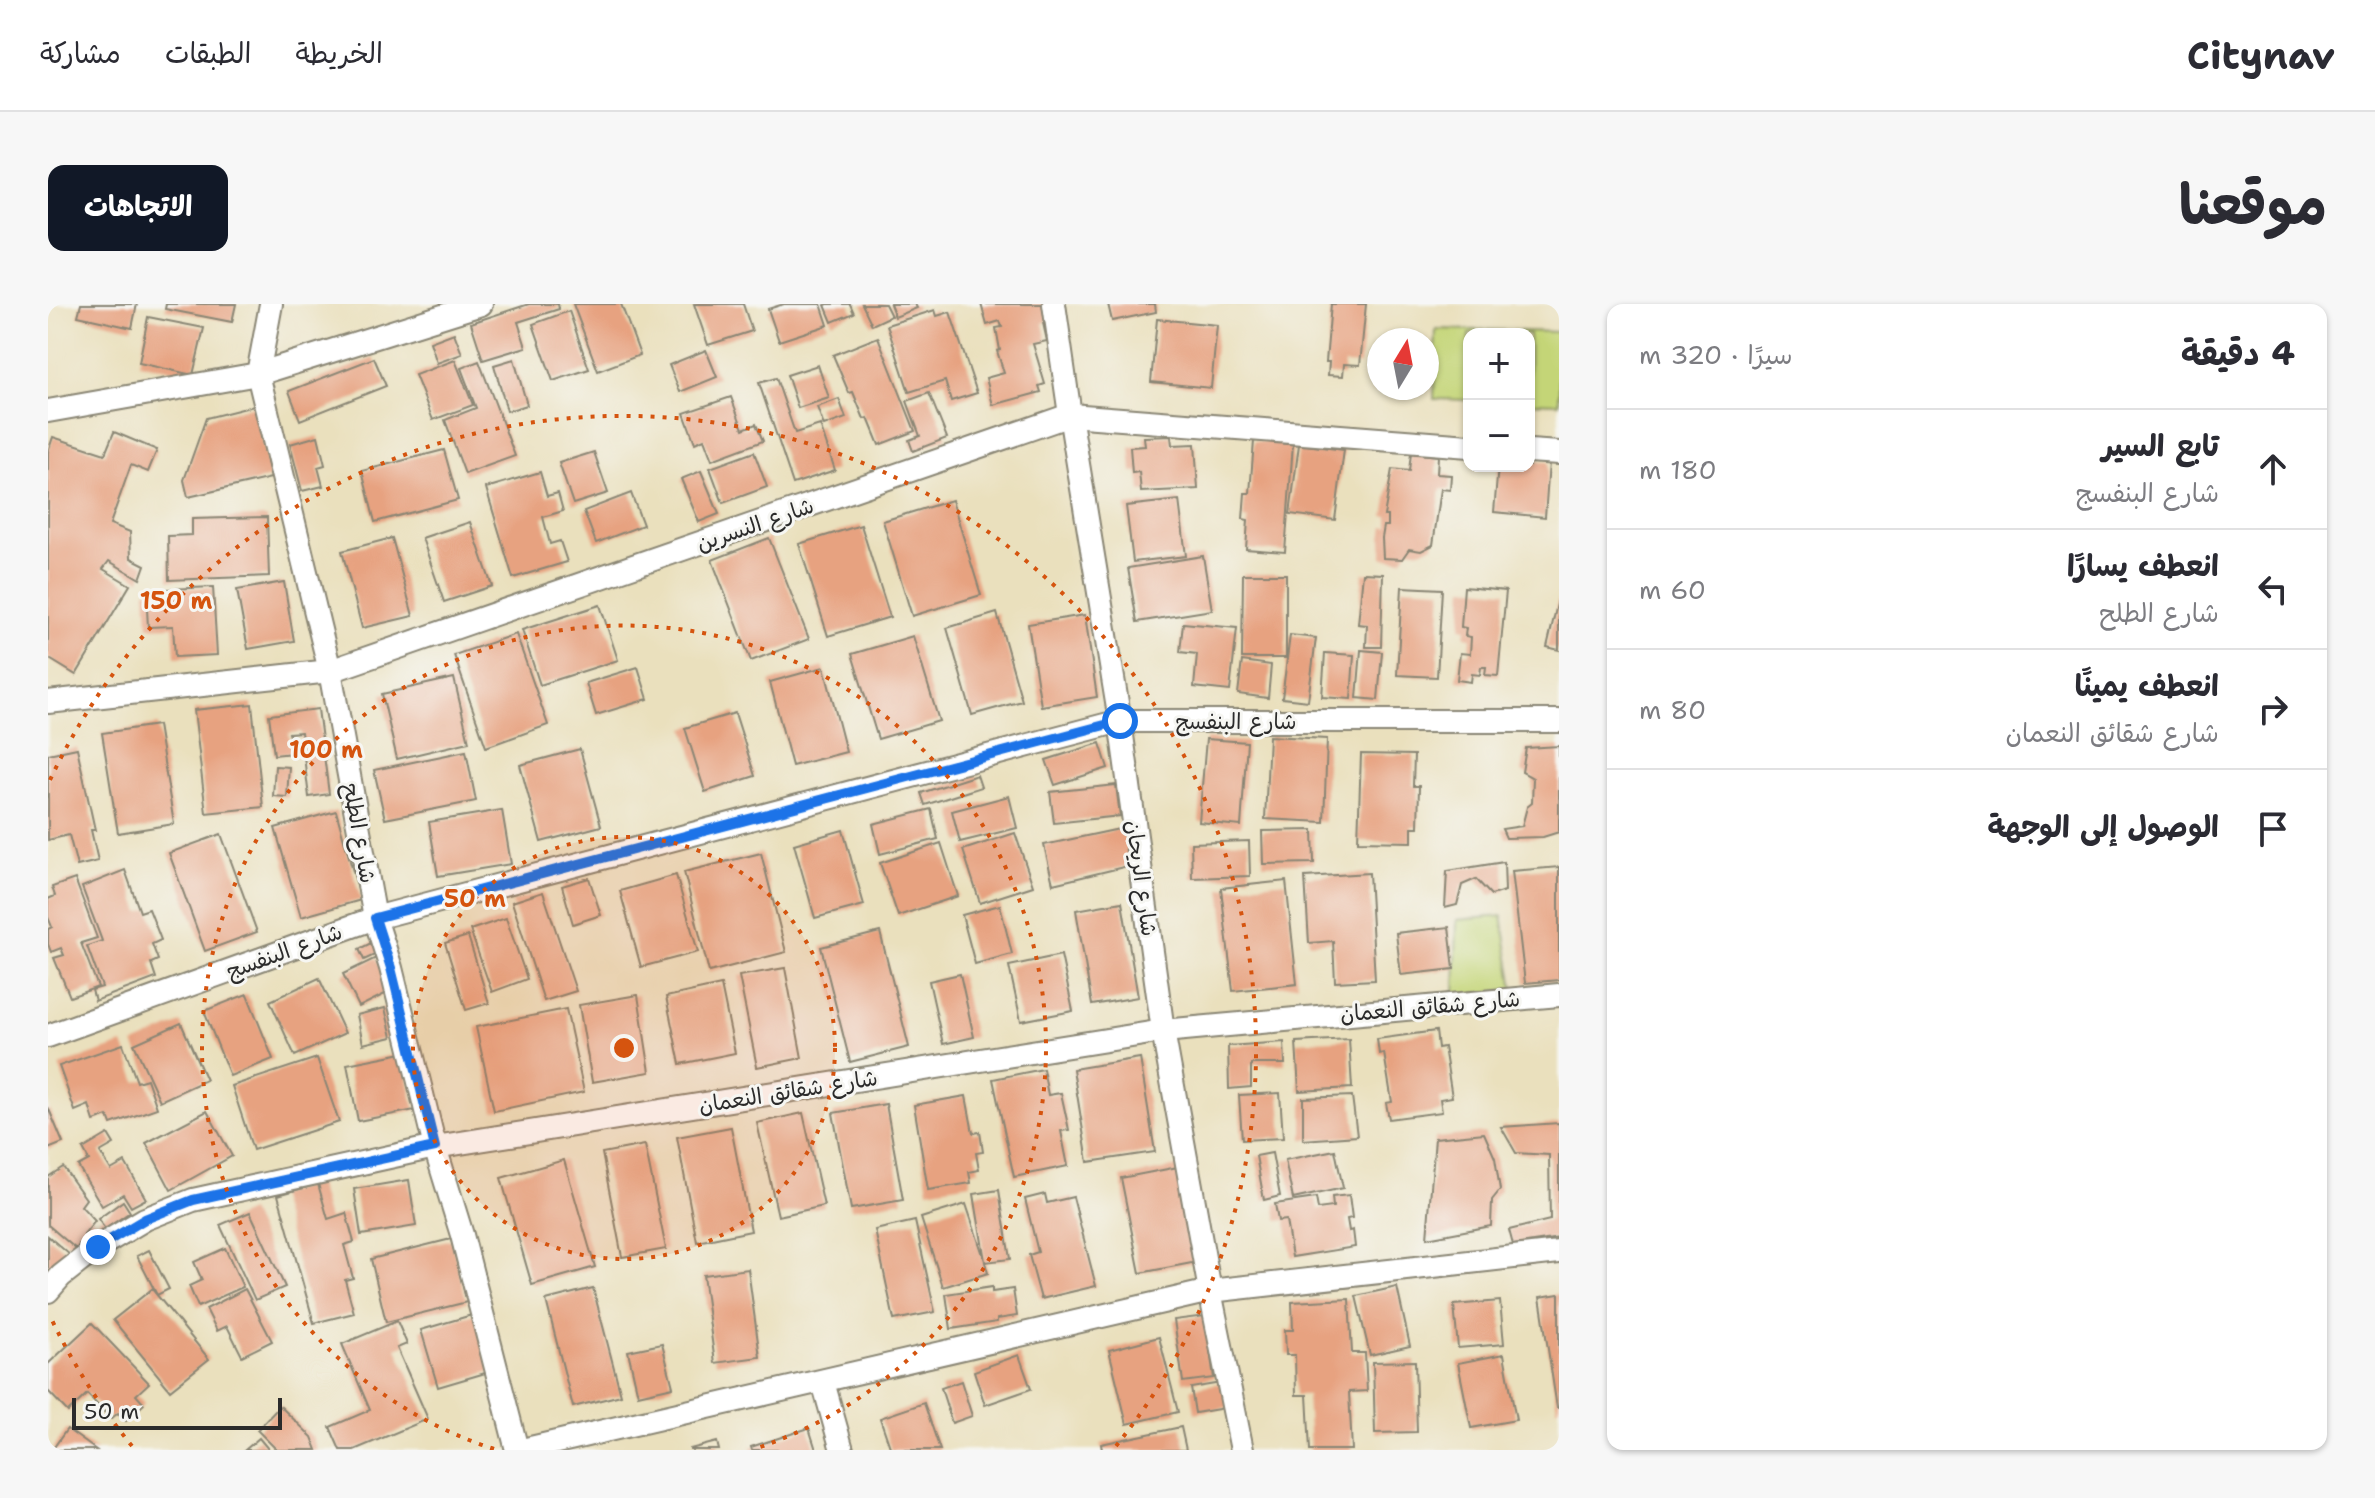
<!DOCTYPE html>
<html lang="ar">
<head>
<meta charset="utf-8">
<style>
	:root { --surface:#fff; --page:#f7f7f7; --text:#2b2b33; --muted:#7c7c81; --line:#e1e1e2; --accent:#111827 }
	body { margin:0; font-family:"Shantell Sans","Playpen Sans Arabic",sans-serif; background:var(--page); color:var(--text); direction:rtl }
	.controls { position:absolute; right:24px; top:24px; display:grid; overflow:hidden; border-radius:16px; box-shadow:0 2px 6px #0004 }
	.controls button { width:72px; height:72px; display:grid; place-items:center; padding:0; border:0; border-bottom:2px solid var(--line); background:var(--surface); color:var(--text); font:40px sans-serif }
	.compass { position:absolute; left:1319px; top:24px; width:72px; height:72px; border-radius:50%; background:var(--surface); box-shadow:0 2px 6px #0004; rotate:10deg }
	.scale { position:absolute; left:24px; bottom:20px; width:210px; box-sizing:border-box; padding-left:8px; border:4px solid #2b2b2b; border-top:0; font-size:22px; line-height:28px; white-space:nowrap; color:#2b2b2b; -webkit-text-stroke:6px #f6f6f2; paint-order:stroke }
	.stop { position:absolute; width:24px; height:24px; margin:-18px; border:6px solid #1a73e8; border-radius:50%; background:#fff }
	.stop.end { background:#1a73e8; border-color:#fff; box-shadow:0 2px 8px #0008 }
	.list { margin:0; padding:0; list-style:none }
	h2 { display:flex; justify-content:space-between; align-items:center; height:104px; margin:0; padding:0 32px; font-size:34px }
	h2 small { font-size:26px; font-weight:400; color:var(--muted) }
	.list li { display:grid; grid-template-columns:52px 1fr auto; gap:24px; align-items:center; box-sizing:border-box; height:120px; padding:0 32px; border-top:2px solid var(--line) }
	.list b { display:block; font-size:30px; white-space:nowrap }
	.list p { margin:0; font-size:26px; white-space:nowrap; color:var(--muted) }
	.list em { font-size:26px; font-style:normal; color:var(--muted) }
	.icon { flex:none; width:44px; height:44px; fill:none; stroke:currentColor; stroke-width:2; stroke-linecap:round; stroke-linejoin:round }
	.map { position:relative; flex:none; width:1511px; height:1146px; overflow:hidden; direction:ltr; border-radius:16px }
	header { display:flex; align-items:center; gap:48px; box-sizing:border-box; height:112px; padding:0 40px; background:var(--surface); border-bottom:2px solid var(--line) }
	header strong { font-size:38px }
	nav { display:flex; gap:44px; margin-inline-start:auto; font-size:28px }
	.intro { display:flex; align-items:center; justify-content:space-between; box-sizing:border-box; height:192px; padding:0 48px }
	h1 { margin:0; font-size:56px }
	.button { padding:20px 36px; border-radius:16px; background:var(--accent); color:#fff; font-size:28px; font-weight:700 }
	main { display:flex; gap:48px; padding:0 48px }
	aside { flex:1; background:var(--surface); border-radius:16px; box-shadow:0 2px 6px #0004 }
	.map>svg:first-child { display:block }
	.green { fill:#c4d577; stroke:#788051; stroke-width:2 }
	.building { fill:#e7a280 }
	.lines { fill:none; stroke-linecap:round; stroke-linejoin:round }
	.minor-casing { stroke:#8a8674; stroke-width:26 }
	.minor { stroke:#fff; stroke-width:22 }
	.route { stroke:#1a73e8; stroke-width:10 }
	.ring { fill:none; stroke:#d5540f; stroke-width:4; stroke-dasharray:4 8 }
	.labels { text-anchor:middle; stroke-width:6; stroke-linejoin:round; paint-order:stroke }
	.street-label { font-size:22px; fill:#2b2b2b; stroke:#f6f6f2 }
	.centre { fill:#d5540f; stroke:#f6f6f2; stroke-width:4 }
	.ring-label { font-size:24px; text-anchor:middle; font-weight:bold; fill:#d5540f; stroke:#f6f6f2; stroke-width:6; stroke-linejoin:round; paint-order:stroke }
</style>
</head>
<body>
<header>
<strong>Citynav</strong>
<nav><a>الخريطة</a><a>الطبقات</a><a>مشاركة</a></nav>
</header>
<div class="intro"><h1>موقعنا</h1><a class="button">الاتجاهات</a></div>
<main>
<aside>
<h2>4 دقيقة<small>سيرًا · 320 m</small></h2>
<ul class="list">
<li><svg class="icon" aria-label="ahead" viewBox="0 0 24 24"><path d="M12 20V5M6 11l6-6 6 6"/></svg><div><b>تابع السير</b><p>شارع البنفسج</p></div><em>180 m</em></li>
<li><svg class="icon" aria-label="left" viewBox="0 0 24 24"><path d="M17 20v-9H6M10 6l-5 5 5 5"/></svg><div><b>انعطف يسارًا</b><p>شارع الطلح</p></div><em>60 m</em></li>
<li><svg class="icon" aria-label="right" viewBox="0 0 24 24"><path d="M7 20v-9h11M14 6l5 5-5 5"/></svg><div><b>انعطف يمينًا</b><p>شارع شقائق النعمان</p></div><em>80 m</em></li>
<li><svg class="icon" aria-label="arrive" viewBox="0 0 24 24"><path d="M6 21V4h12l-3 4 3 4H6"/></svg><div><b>الوصول إلى الوجهة</b></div></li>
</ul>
</aside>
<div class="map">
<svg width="1511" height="1146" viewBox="0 0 1511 1146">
	<rect width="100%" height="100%" fill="#f6f6f2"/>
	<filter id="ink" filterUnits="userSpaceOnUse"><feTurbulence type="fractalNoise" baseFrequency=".0125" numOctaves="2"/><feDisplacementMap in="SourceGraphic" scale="16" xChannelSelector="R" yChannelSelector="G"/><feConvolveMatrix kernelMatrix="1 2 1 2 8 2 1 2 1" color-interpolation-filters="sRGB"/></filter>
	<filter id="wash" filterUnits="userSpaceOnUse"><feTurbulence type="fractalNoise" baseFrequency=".006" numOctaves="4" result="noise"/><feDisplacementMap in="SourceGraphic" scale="32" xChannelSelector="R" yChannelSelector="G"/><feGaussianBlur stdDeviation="1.8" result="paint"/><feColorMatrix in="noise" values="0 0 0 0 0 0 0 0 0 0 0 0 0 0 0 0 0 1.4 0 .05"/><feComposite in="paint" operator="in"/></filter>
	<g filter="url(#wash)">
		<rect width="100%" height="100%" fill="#eae0bd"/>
		<g class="green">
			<path d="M1388 25 1511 28V99L1481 98V30H1421V96L1386 95Z"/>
			<path d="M1454 612 1466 685 1407 692 1409 616Z"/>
		</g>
		<g id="blocks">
			<g class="building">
				<path d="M33 0H89L84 24 30 12Z"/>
				<path d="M118 0H188L184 18 117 5Z"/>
				<path d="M481 0H510L511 5 470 18 478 43 435 56 423 19Z"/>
				<path d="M525 0H573L592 51 550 67Z"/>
				<path d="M646 0H695L704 27 660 41Z"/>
				<path d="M736 0H773L780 21 731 37 720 5Z"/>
				<path d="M780 0H802L806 9 784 18 777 1Z"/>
				<path d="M814 0H837L843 12 824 21Z"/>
				<path d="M842 0H867L869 4 847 13Z"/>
				<path d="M933 0H996L1001 17 995 19 999 37 985 40 997 80 991 82 993 88 945 101 938 74 956 69 949 47 952 46 948 24 954 23 952 17 939 21Z"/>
				<path d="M1060 0H1107L1108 8 1064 17Z"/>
				<path d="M1283 0H1318L1312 61 1296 60 1295 72 1280 71 1281 58H1278Z"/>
				<path d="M887 6 889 12 902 8 929 89 903 97 897 77 861 88 839 21Z"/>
				<path d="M521 7 541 65 505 77 485 20Z"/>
				<path d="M100 13 156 24 145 71 91 59Z"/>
				<path d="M1109 15 1169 21 1163 84 1103 78Z"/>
				<path d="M406 29 414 50 389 59 382 38Z"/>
				<path d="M830 33 867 127 831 141 820 114 816 115 805 88 801 89 785 51Z"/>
				<path d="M658 46 669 73 632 88 621 61Z"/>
				<path d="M326 54 338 82 252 116 241 87Z"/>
				<path d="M466 55 479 101 459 107 446 61Z"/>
				<path d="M407 56 425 101 385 116 367 71Z"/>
				<path d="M431 57 467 152 417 170 397 116 428 104 413 64Z"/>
				<path d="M770 61 781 94 750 104 739 71Z"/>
				<path d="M728 74 747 129 772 121 787 166 745 180 711 79Z"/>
				<path d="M881 89 899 134 865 147 861 136 872 132 859 97Z"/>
				<path d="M683 93 695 125 708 120 715 137 664 156 656 135 647 139 636 109Z"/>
				<path d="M791 95 798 114 776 122 769 103Z"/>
				<path d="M206 102 223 174 140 193 136 176 158 114Z"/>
				<path d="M66 128 109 146 100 168 83 161 62 220 82 228 83 254 97 261 92 275 61 257 55 265 82 281 28 371 0 354V148L5 133 57 150Z"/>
				<path d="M270 132 277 161 270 163 275 182 254 187 242 140Z"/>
				<path d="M1123 132 1124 141 1147 140 1150 185 1093 188 1091 168 1084 169 1082 143 1097 142 1096 133Z"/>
				<path d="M1219 132 1234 134V139L1245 140 1237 248 1198 245 1200 216 1195 215 1197 189H1202L1206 137 1218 138Z"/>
				<path d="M1251 140 1296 146 1287 216 1242 210Z"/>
				<path d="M396 146 410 196 327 218 314 167Z"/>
				<path d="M546 148 560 189 525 200 511 159Z"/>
				<path d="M706 148 719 183 675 199 662 164Z"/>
				<path d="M1363 149 1390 152 1389 170 1403 171 1402 186 1393 185 1385 241 1373 247 1361 245 1354 255 1335 254 1334 234 1336 222H1340V212H1336L1344 165 1361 167Z"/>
				<path d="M1481 157 1501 158 1497 213 1446 208 1450 162H1481Z"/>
				<path d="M653 167 671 210 651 218 633 175Z"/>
				<path d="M492 168 499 192 510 189 515 207 495 213 502 240 512 237 519 258 465 274 438 184Z"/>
				<path d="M583 189 595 221 548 239 536 207Z"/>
				<path d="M904 196 933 291 864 312 835 217Z"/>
				<path d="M1131 196 1138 252 1085 258 1078 202Z"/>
				<path d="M219 213 221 272 121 276 120 232 144 231V215Z"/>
				<path d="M422 218 444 282 396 298 374 234Z"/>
				<path d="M813 221 842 313 780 332 751 240Z"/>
				<path d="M344 234 365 312 314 324 294 247Z"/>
				<path d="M721 234 761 335 703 357 664 256Z"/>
				<path d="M1155 252 1164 306 1089 318 1080 264Z"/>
				<path d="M1315 269 1335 270 1333 343H1318L1319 321 1310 320Z"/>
				<path d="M1195 270H1238V354H1194Z"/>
				<path d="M236 278 246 337 200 345 189 286Z"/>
				<path d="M165 283 169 351 127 353 125 322 100 323 98 286Z"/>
				<path d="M1354 283 1394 285 1389 373 1349 371Z"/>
				<path d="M1416 283 1458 287 1450 372 1437 371 1438 363H1433L1432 371 1424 370 1423 378 1409 376 1412 349 1422 350 1423 333 1417 332 1418 324 1413 323Z"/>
				<path d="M1510 296H1511V346L1499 343Z"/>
				<path d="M552 301 570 356 492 381 474 326Z"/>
				<path d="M949 309 974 397 924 411 899 324Z"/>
				<path d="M1037 311 1049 393 993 402 980 320Z"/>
				<path d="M1135 319 1189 324 1182 387 1146 383 1149 350 1132 348Z"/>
				<path d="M468 330 500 421 438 443 406 351Z"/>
				<path d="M1242 331 1268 334 1260 397 1234 394Z"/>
				<path d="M865 332 891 417 830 435 804 350Z"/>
				<path d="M1313 346 1334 348 1330 396 1309 394Z"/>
				<path d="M1277 349 1306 351 1303 395 1274 393Z"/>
				<path d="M1194 357 1223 361 1220 394 1190 390Z"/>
				<path d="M590 363 600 395 548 411 538 379Z"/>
				<path d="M776 363 798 448 744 462 722 378Z"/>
				<path d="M406 374 421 438 349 455 334 390Z"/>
				<path d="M204 400 215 503 158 509 146 406Z"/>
				<path d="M270 405 281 490 261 493 253 428 241 429 244 449 226 451 221 411Z"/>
				<path d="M687 409 707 472 657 488 637 424Z"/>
				<path d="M110 421 126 520 70 529 54 429Z"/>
				<path d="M1221 432 1279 435 1276 518 1217 515Z"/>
				<path d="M1158 435 1199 438 1193 522 1151 518Z"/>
				<path d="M1052 439 1060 464 1007 481 998 456Z"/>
				<path d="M1511 442V528L1495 533 1458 534 1454 525 1474 522 1479 503 1484 499 1485 474 1474 468 1478 444Z"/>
				<path d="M29 444 47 526H43L50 557 29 562 21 531 0 536V450Z"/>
				<path d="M532 445 553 522 493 538 472 461Z"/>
				<path d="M418 447 428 497 337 515 326 466Z"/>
				<path d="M1313 450 1366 451 1365 482H1371L1370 523H1364V538L1310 537Z"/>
				<path d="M227 462 241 463 239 493 225 492Z"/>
				<path d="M929 471 933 483 877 501 873 489Z"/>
				<path d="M1068 481 1072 512 1006 519 1002 488Z"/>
				<path d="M961 492 969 524 912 538 904 507Z"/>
				<path d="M883 505 890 535 832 550 825 520Z"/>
				<path d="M454 506 463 560 390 572 381 518Z"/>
				<path d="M288 507 313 596 253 613 227 524Z"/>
				<path d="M1076 524 1084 561 1005 580 996 541Z"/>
				<path d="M795 526 816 601 767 614 746 540Z"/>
				<path d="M1265 526 1266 559 1215 560 1214 527Z"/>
				<path d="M967 529 985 582 932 599 915 546Z"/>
				<path d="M173 530 209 628 157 647 121 549Z"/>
				<path d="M1201 537 1202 572 1144 574 1143 539Z"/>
				<path d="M893 539 910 592 850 612 832 559Z"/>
				<path d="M713 549 738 648 661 668 636 568Z"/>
				<path d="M1456 558 1457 587 1443 591 1428 575 1414 581 1409 601 1397 604 1399 567Z"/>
				<path d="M1511 563V676L1477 679 1464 567Z"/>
				<path d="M77 566 92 608 101 605 113 636 104 640 110 656 103 659 108 674 47 697 44 686 54 683 39 642 54 637 34 583Z"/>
				<path d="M1321 569 1327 676 1287 678 1285 637 1261 639 1257 573Z"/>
				<path d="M628 571 650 648 593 663 572 587Z"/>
				<path d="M541 574 553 611 525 620 514 582Z"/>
				<path d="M27 575 49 634 33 639 50 683 22 693 6 654 16 651 13 644 3 648 0 640V625L4 623 0 613V595L7 592 4 583Z"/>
				<path d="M1238 577 1249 680 1185 687 1173 584Z"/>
				<path d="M495 588 528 687 496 697 464 598Z"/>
				<path d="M1074 598 1090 693 1044 701 1028 606Z"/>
				<path d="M952 601 964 650 927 660 914 611Z"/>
				<path d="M458 614 479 675 444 688 422 626Z"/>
				<path d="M1401 623 1406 665 1353 671 1348 629Z"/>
				<path d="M832 628 861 743 802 758 773 643Z"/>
				<path d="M420 632 441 699 418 706 397 639Z"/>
				<path d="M327 637 333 648 316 656 311 645Z"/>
				<path d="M1013 651 1025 707 973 717 961 662Z"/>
				<path d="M328 654 345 686 311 703 295 670Z"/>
				<path d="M737 664 754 754 709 763 691 672Z"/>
				<path d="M912 670 926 733 895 740 881 677Z"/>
				<path d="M271 674 297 729 247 752 222 697Z"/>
				<path d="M673 681 687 749 632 760 618 693Z"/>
				<path d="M199 690 225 755 182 772 156 707Z"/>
				<path d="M590 691 602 768 544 778 531 701Z"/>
				<path d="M337 704 344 733 315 740 309 711Z"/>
				<path d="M518 705 536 788 446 807 428 723Z"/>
				<path d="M133 719 158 776 112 797 86 740Z"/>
				<path d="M1388 727 1390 744 1396 743 1404 793 1392 795 1394 808 1341 815 1338 799 1344 798 1336 749 1331 750 1329 735Z"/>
				<path d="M1301 735 1304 784 1251 787 1248 738Z"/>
				<path d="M1236 738 1237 760H1203V783L1181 785 1180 742Z"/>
				<path d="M75 740 89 778 99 775 109 804 63 820 60 812 46 817 41 801 27 807 11 762Z"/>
				<path d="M355 749 367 806 310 817 299 760Z"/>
				<path d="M269 754 291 818 205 846 184 782Z"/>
				<path d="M1092 754 1107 848 1040 858 1025 765Z"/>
				<path d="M995 765 1000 791 1013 789 1021 826 1013 827 1020 862 966 873 945 775Z"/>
				<path d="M1232 789 1235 834 1194 836 1191 791Z"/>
				<path d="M918 792 925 829 932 828 935 848 928 849 931 866 921 868 923 879 880 886 866 801Z"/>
				<path d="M1304 792 1309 832 1255 836V794Z"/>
				<path d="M838 800 855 896 803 905 785 809Z"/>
				<path d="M0 803 15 839 0 845Z"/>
				<path d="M159 807 184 852 123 886 98 839Z"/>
				<path d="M755 809 776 902 730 912 709 819Z"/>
				<path d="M1511 819V934L1465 941 1461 926 1502 916 1501 851 1468 849 1453 823Z"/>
				<path d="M683 823 703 927 649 938 629 833Z"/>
				<path d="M1436 829 1447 854 1452 886 1444 896 1443 922 1379 934 1387 834Z"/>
				<path d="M60 830 66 840 52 848 63 866 77 858 98 895 83 903 75 890 54 902 30 862 41 856 35 845Z"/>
				<path d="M597 841 618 945 574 953 554 849Z"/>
				<path d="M1287 846 1295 884 1245 895 1237 856Z"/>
				<path d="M1224 849 1232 892 1216 896 1208 852Z"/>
				<path d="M516 856 547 963 484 981 453 874Z"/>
				<path d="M15 863 38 895 33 902 47 917 36 931 38 933 28 945 0 921V873Z"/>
				<path d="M1130 863 1149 958 1092 969 1073 874Z"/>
				<path d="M361 876 368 922 313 931 306 885Z"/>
				<path d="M270 880 280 915 298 909 306 938 296 941 305 974 297 976 306 1009 266 1019 230 891Z"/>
				<path d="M951 886 962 955 937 958 940 969 895 983 873 914 918 900 937 957 926 890Z"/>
				<path d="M997 890 999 899 1025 893 1048 982 993 995 981 951 990 948 977 895Z"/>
				<path d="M1301 891 1304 914 1299 915 1301 927 1305 926 1307 943 1244 953 1238 916 1230 917 1227 900 1268 894 1270 905 1285 903 1284 893Z"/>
				<path d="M75 897 82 908 57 925 50 915Z"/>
				<path d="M202 908 237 983 207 996 172 921Z"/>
				<path d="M867 917 887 1008 846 1016 827 926Z"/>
				<path d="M0 932 22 951 0 977Z"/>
				<path d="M403 935 419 998 338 1018 323 955Z"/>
				<path d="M177 944 195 983 150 1003 141 982 154 976 146 958Z"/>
				<path d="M101 946 121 985 109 991 89 952Z"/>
				<path d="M700 965 712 1053 667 1059 655 971Z"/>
				<path d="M944 983V988L965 985 969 1012 949 1015V1018L903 1025 898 990Z"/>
				<path d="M1349 983 1362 1042 1322 1051 1308 992Z"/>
				<path d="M545 984 573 1091 525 1103 498 996Z"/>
				<path d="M104 985 161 1055 122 1086 65 1016Z"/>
				<path d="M197 985 224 1037 194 1052 179 1022 169 1027 158 1005Z"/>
				<path d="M1511 990V1104H1509L1492 993Z"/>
				<path d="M1301 995 1304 1049H1317L1319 1087 1301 1088 1304 1146H1262L1259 1091H1248L1247 1051H1238L1237 1026H1245L1244 998Z"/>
				<path d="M1452 997 1456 1040 1410 1044 1406 1001Z"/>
				<path d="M427 1010 444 1067 390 1083 373 1026Z"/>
				<path d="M1157 1012 1166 1074 1135 1078 1126 1016Z"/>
				<path d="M349 1017 359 1040 349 1044 380 1115 306 1146H292L282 1123 322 1106 294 1040Z"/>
				<path d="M44 1019 101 1079 88 1091 96 1100 78 1117 70 1109 63 1115 39 1090 20 1108 0 1087V1060Z"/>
				<path d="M1111 1033 1130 1108 1079 1120 1061 1046Z"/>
				<path d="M614 1040 625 1083 590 1091 580 1047Z"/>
				<path d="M1456 1050 1468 1116 1423 1124 1410 1059Z"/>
				<path d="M971 1051 983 1085 937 1101 926 1067Z"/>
				<path d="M1367 1057 1369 1128 1327 1129 1325 1058Z"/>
				<path d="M913 1077 924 1112 904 1119 893 1084Z"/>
				<path d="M1179 1078 1183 1103 1147 1109 1143 1084Z"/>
				<path d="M876 1099 892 1146H843L832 1114Z"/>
				<path d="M232 1102 264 1133 269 1146H229L209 1126Z"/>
				<path d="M1133 1123 1138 1146H1054L1053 1140Z"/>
				<path d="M761 1124 768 1146H704L703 1143Z"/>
				<path d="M19 1125 48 1146H4Z"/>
				<path d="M211 1134 221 1146H197Z"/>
				<path d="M669 1138 671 1146H642V1145Z"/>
			</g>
		</g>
	</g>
	<g filter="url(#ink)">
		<use href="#blocks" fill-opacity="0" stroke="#8a8674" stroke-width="2"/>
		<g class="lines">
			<defs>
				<g id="minor">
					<path d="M223 0 210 70 282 367 327 614 343 664 387 843 414 931 469 1146"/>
					<path d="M1006 0 1022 111 1072 417 1115 727 1162 987 1194 1146"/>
					<path d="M0 107 210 70 433 0"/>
					<path d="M1481 147 1511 149"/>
					<path d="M0 398 282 367 1022 111 1421 142"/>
					<path d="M0 732 327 614 1072 417H1511"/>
					<path d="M0 987 13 972 50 943 97 915 145 896 387 843 1115 727 1511 691"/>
					<path d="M775 1078 794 1146"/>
					<path d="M474 1146 1162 987 1511 948"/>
				</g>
			</defs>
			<use href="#minor" class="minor-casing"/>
			<use href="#minor" class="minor"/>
		</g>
	</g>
	<g class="lines" filter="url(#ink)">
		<path class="route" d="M50 943 97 915 145 896 387 843 343 664 327 614 1072 417"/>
	</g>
	<circle cx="576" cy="744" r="211" fill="#d5540f" fill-opacity=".12"/>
	<g class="ring">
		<circle cx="576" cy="744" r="211"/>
		<path d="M446 1145A422 422 0 1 1 706 1145"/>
		<path d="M84 1142A633 633 0 0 1 2 1012M2 476A633 633 0 1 1 1068 1142"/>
	</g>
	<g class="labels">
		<g class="street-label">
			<text transform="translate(707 220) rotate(-19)" y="8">شارع النسرين</text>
			<text x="1188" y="425">شارع البنفسج</text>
			<text transform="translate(312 529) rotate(80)" y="8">شارع الطلح</text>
			<text transform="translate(1094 574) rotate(82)" y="8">شارع الريحان</text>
			<text transform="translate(236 647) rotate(-20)" y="8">شارع البنفسج</text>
			<text transform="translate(1382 702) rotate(-5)" y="8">شارع شقائق النعمان</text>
			<text transform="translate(740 787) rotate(-9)" y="8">شارع شقائق النعمان</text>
		</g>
	</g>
	<circle cx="576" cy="744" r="12" class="centre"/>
	<g class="ring-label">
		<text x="128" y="305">150 m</text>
		<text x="278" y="454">100 m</text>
		<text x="427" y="603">50 m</text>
	</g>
</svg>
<div class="controls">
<button>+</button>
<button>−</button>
</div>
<svg class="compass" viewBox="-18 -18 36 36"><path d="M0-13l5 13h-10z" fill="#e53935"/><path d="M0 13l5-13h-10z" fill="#7c7c81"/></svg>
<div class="scale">50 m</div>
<div class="stop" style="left:1072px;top:417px"></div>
<div class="stop end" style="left:50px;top:943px"></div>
</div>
</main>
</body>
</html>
